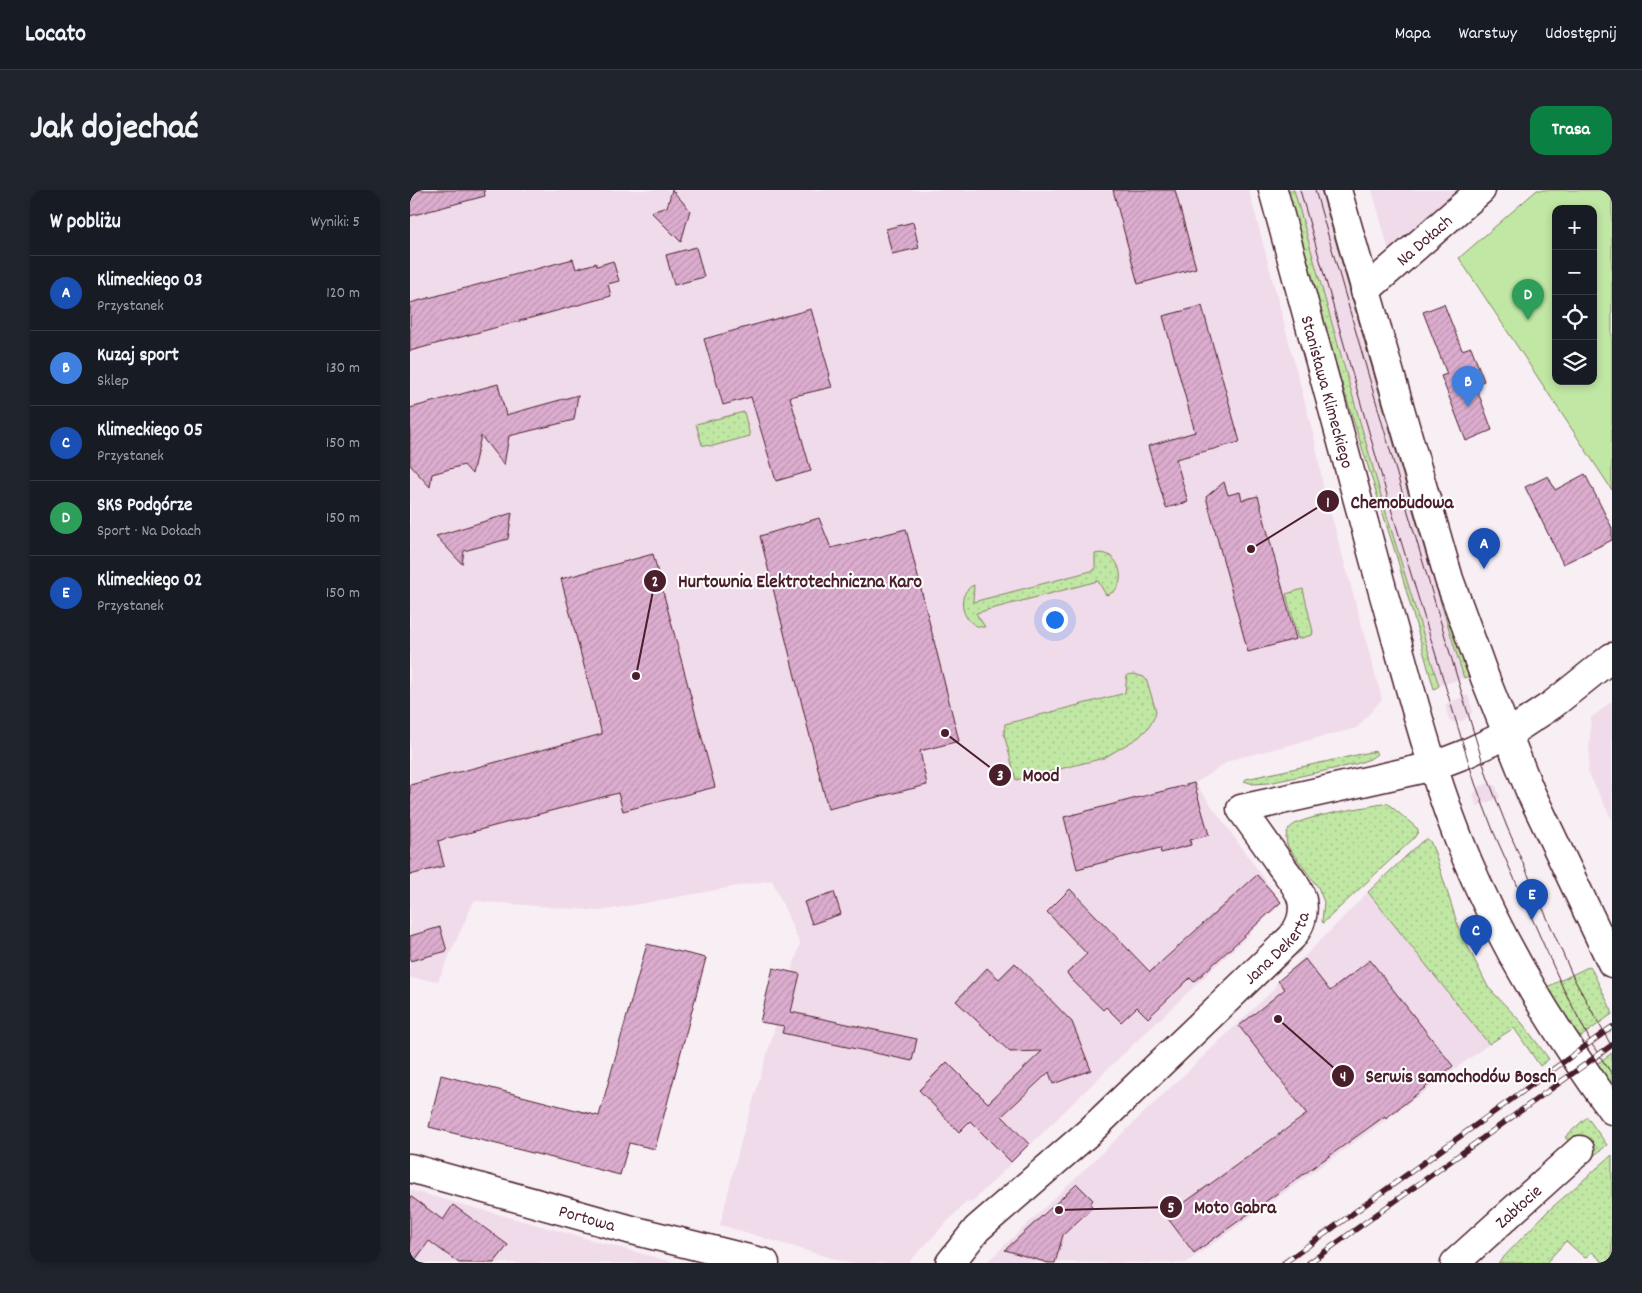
<!DOCTYPE html>
<html lang="pl">
<head>
<meta charset="utf-8">
<style>
	:root { --surface:#171b24; --page:#20242c; --text:#f1f3f6; --muted:#9ea1a6; --line:#363941; --accent:#0b8043 }
	body { margin:0; font-family:Dekko,sans-serif; background:var(--page); color:var(--text) }
	.controls { position:absolute; right:15px; top:15px; display:grid; overflow:hidden; border-radius:10px; box-shadow:0 2px 8px #0003 }
	.controls button { width:45px; height:45px; display:grid; place-items:center; padding:0; border:0; border-bottom:1px solid var(--line); background:var(--surface); color:var(--text); font:25px sans-serif }
	.you { position:absolute; left:644px; top:429px; width:18px; height:18px; margin:-12px; border:4px solid #fff; border-radius:50%; background:#1a73e8; box-shadow:0 0 0 8px #1a73e833 }
	.badge { display:grid; place-items:center; width:32px; height:32px; border-radius:50%; background:var(--accent); color:#fff; font-size:16px; font-weight:700 }
	.pin { position:absolute; translate:-50% -41px; filter:drop-shadow(0 1px 2px #0008) }
	.pin::after { content:''; position:absolute; top:26px; width:18px; height:15px; background:inherit; clip-path:polygon(0 0,100% 0,50% 100%) }
	.list { margin:0; padding:0; list-style:none }
	h2 { display:flex; justify-content:space-between; align-items:center; height:65px; margin:0; padding:0 20px; font-size:21px }
	h2 small { font-size:16px; font-weight:400; color:var(--muted) }
	.list li { display:grid; grid-template-columns:32px 1fr auto; gap:15px; align-items:center; box-sizing:border-box; height:75px; padding:0 20px; border-top:1px solid var(--line) }
	.list b { display:block; font-size:19px; white-space:nowrap }
	.list p { margin:0; font-size:16px; white-space:nowrap; color:var(--muted) }
	.list em { font-size:16px; font-style:normal; color:var(--muted) }
	.icon { flex:none; width:28px; height:28px; fill:none; stroke:currentColor; stroke-width:2; stroke-linecap:round; stroke-linejoin:round }
	.map { position:relative; flex:none; width:1202px; height:1073px; overflow:hidden; border-radius:15px }
	header { display:flex; align-items:center; gap:30px; box-sizing:border-box; height:70px; padding:0 25px; background:var(--surface); border-bottom:1px solid var(--line) }
	header strong { font-size:24px }
	nav { display:flex; gap:28px; margin-inline-start:auto; font-size:18px }
	.intro { display:flex; align-items:center; justify-content:space-between; box-sizing:border-box; height:120px; padding:0 30px }
	h1 { margin:0; font-size:35px }
	.button { padding:12px 22px; border-radius:15px; background:var(--accent); color:#fff; font-size:18px; font-weight:700 }
	main { display:flex; gap:30px; padding:0 30px }
	aside { flex:1; background:var(--surface); border-radius:15px; box-shadow:0 2px 8px #0003 }
	.map>svg:first-child { display:block }
	.built { fill:#f0dbea }
	.grass { fill:url(#grass-dots); stroke:#858367 }
	.garden { fill:#c0e7a3; stroke:#858367; fill-rule:evenodd }
	.building { fill:url(#building-hatch); stroke:#4a1f2b }
	.lines { fill:none; stroke-linecap:round; stroke-linejoin:round }
	.minor-casing { stroke:#4a1f2b; stroke-width:31 }
	.primary-casing { stroke:#4a1f2b; stroke-width:31 }
	.minor { stroke:#fff; stroke-width:28 }
	.primary { stroke:#fff; stroke-width:28 }
	.tram { stroke:#4a1f2b; stroke-width:1 }
	.rail-casing { stroke:#4a1f2b; stroke-width:5.5 }
	.rail { stroke:#fff; stroke-width:4; stroke-dasharray:11; stroke-linecap:butt }
	.labels { text-anchor:middle; stroke-width:4; stroke-linejoin:round; paint-order:stroke }
	.street-label { font-size:18px; fill:#4a1f2b; stroke:#fff }
	.leader { fill:none; stroke:#4a1f2b; stroke-width:2 }
	.callout-dot { fill:#4a1f2b; stroke:#fff; stroke-width:2 }
	.mark-label { font-size:15px; text-anchor:middle; font-weight:bold; fill:#fff }
	.callout-label { font-size:19px; text-anchor:middle; font-weight:bold; fill:#4a1f2b; stroke:#fff; stroke-width:4; stroke-linejoin:round; paint-order:stroke }
</style>
</head>
<body>
<header>
<strong>Locato</strong>
<nav><a>Mapa</a><a>Warstwy</a><a>Udostępnij</a></nav>
</header>
<div class="intro"><h1>Jak dojechać</h1><a class="button">Trasa</a></div>
<main>
<aside>
<h2>W pobliżu<small>Wyniki: 5</small></h2>
<ul class="list">
<li><span class="badge" style="background:#1a4fb4">A</span><div><b>Klimeckiego 03</b><p>Przystanek</p></div><em>120 m</em></li>
<li><span class="badge" style="background:#3f7fe0">B</span><div><b>Kuzaj sport</b><p>Sklep</p></div><em>130 m</em></li>
<li><span class="badge" style="background:#1a4fb4">C</span><div><b>Klimeckiego 05</b><p>Przystanek</p></div><em>150 m</em></li>
<li><span class="badge" style="background:#2e9e5b">D</span><div><b>SKS Podgórze</b><p>Sport · Na Dołach</p></div><em>150 m</em></li>
<li><span class="badge" style="background:#1a4fb4">E</span><div><b>Klimeckiego 02</b><p>Przystanek</p></div><em>150 m</em></li>
</ul>
</aside>
<div class="map">
<svg width="1202" height="1073" viewBox="0 0 1202 1073">
	<defs>
		<pattern id="grass-dots" width="8" height="8" patternUnits="userSpaceOnUse" patternTransform="scale(1.25)"><rect width="8" height="8" fill="#c0e7a3"/><path d="M2 2h.1M6 6h.1" fill="none" stroke="#a6c68c" stroke-width="1.8" stroke-linecap="round"/></pattern>
		<pattern id="building-hatch" width="6" height="6" patternUnits="userSpaceOnUse" patternTransform="scale(1.25)"><rect width="6" height="6" fill="#dcadcf"/><path d="M-1 1l2-2M0 6l6-6M5 7l2-2" fill="none" stroke="#be94b2"/></pattern>
	</defs>
	<rect width="100%" height="100%" fill="#f8eff5"/>
	<filter id="ink" filterUnits="userSpaceOnUse"><feTurbulence type="fractalNoise" baseFrequency=".02" numOctaves="2"/><feDisplacementMap in="SourceGraphic" scale="10" xChannelSelector="R" yChannelSelector="G"/><feConvolveMatrix kernelMatrix="1 2 1 2 8 2 1 2 1" color-interpolation-filters="sRGB"/></filter>
	<g filter="url(#ink)">
		<g class="built">
			<path d="M0 0H839L905 251 913 295 972 509 947 538 821 570 785 593 872 713 706 871 563 1011 556 1012 498 1073H438L310 1035 331 951 390 754 362 690 191 721 64 711 28 791 0 788Z"/>
			<path d="M884 0H911L945 124 1008 338 1054 488 1029 496 974 316Z"/>
			<path d="M962 0H1058L981 68Z"/>
			<path d="M1058 505 1063 521 1061 524 1053 531 1043 532 1039 531 1035 514Z"/>
			<path d="M1202 511V630L1178 582 1181 528Z"/>
			<path d="M1078 593 1086 596 1090 608 1067 616 1063 605 1069 597Z"/>
			<path d="M958 702 1079 854 991 919 776 1073 577 1072 862 801 867 792 899 762Z"/>
			<path d="M0 1000 266 1073H0Z"/>
		</g>
		<g class="grass">
			<path d="M877 0H884L974 316 1029 496 1024 499 987 368 918 150Z"/>
			<path d="M911 0H912L947 123H946Z"/>
			<path d="M947 126H948L961 170 1015 334 1062 485 1054 488 1008 338Z"/>
			<path d="M334 222 340 246 303 256 292 255 286 234Z"/>
			<path d="M691 363C712 364 719 400 696 405L688 391 566 423 575 437C553 439 543 404 564 395L563 412 685 380V364Z"/>
			<path d="M893 399 903 442 902 445 888 449 876 404Z"/>
			<path d="M724 484 734 487 737 491 746 521 745 526 739 537 729 547 694 568 606 590 594 544 595 534 715 503 717 485Z"/>
			<path d="M965 561 967 564 960 569 946 574 859 593 843 594 834 591 836 589Z"/>
			<path d="M977 613 1008 639V642L1004 648 913 733 912 731 914 712 908 697 878 657C875 649 875 641 882 636 893 626 959 617 977 613Z"/>
			<path d="M1017 649 1020 651 1025 663 1049 739 1078 797 1112 833 1139 869 1130 876 1104 838 1079 854 958 702 1010 653Z"/>
			<path d="M1180 776 1202 821V824L1168 849 1135 798Z"/>
			<path d="M1202 863V899L1185 875Z"/>
			<path d="M1177 927 1197 955 1181 968 1165 949 1159 952 1155 947Z"/>
			<path d="M1202 965V1073H1194L1182 1062 1175 1068 1156 1051 1136 1073H1088L1138 1021Z"/>
		</g>
		<path class="garden" d="M1127 0H1202V300L1049 68ZM1146 19H1183V191H1146Z"/>
		<g class="building">
			<path d="M0 0H74L75 6 0 26Z"/>
			<path d="M262 0 280 20 271 52 241 22 257 17Z"/>
			<path d="M703 0H765L786 78 728 94Z"/>
			<path d="M503 32 509 58 482 64 476 39Z"/>
			<path d="M286 57 294 87 264 95 256 65Z"/>
			<path d="M163 69 166 79 186 73 187 76 203 71 209 91 198 94 201 106 0 161V113Z"/>
			<path d="M1034 114 1052 160 1061 157 1074 191 1065 194 1082 240 1056 251 1031 186 1037 184 1013 122Z"/>
			<path d="M792 116 830 252 766 269 778 312 756 318 738 256 785 242 753 126Z"/>
			<path d="M401 119 420 185H418L422 197 380 207 401 281 366 291 341 207 313 215 294 149Z"/>
			<path d="M88 194 96 225 168 205 164 230 99 246 94 275 71 246 62 284 54 275 22 284 20 297 0 275V218Z"/>
			<path d="M1175 284 1202 338V350L1153 374 1115 297 1138 286 1145 300Z"/>
			<path d="M814 292 818 305 830 302 832 310 848 306 886 449 838 462 796 307Z"/>
			<path d="M102 323 98 349 54 361 52 374 26 346Z"/>
			<path d="M409 328 421 358 496 339 549 551 510 561 517 595 418 619 350 346Z"/>
			<path d="M243 364 305 597 213 621 208 603 28 651 34 676 0 685V595L192 544 151 389Z"/>
			<path d="M784 593 799 645 780 650 781 655 751 663 750 658 667 679 654 627Z"/>
			<path d="M847 685 871 712 784 792 780 788 738 828 727 817 711 832 696 817 693 820 662 790 657 783 677 764 637 722 660 699 740 782Z"/>
			<path d="M424 702 431 724 402 734 394 712Z"/>
			<path d="M30 737 37 761 0 771V746Z"/>
			<path d="M237 754 296 768 245 959 219 953 210 985 19 937 31 885 189 926Z"/>
			<path d="M895 769 920 801 960 770 1043 876 976 928 975 926 784 1063 756 1026 897 924 829 836 875 799 868 791Z"/>
			<path d="M605 773 662 832 681 880 643 894 639 882 592 926 619 954 601 972 560 931 549 942 509 900 537 872 578 913 632 861 600 862 546 811 577 778 589 789Z"/>
			<path d="M363 778 390 784 381 822 507 849 502 871 372 843 374 836 350 832Z"/>
			<path d="M667 994 683 1010 680 1014 683 1017 653 1045 645 1073H638L595 1060Z"/>
			<path d="M0 1006 33 1030 43 1015 98 1055 84 1073H49L19 1051 3 1073H0Z"/>
		</g>
		<g class="lines">
			<defs>
				<g id="minor">
					<path id="s1" d="M955 101 1071 0"/>
					<path id="s2" d="M0 978 222 1040 355 1073"/>
					<path id="s3" d="M540 1073 567 1039 679 942 882 747C890 736 895 725 892 710 889 697 877 684 870 674 857 655 844 637 831 619L1024 576 1055 564 1098 544 1142 515 1202 467"/>
					<path id="s4" d="M1045 1073 1170 960"/>
				</g>
				<g id="primary">
					<path id="s5" d="M863 0C899 134 936 268 973 402 999 492 1021 585 1058 672 1095 761 1146 842 1202 920"/>
					<path d="M927 0 1039 389 1075 488 1120 601 1202 773"/>
				</g>
			</defs>
			<use href="#minor" class="minor-casing"/>
			<use href="#primary" class="primary-casing"/>
			<use href="#minor" class="minor"/>
			<use href="#primary" class="primary"/>
			<g class="tram">
				<path d="M890 0 979 312 1065 593 1084 643 1153 798 1183 856 1202 884"/>
				<path d="M905 0 993 305 1050 497 1077 586 1097 637 1164 789 1202 857"/>
			</g>
			<defs>
				<g id="rail">
					<path d="M874 1073 1202 837"/>
					<path d="M899 1073 1202 855"/>
				</g>
			</defs>
			<use href="#rail" class="rail-casing"/>
			<use href="#rail" class="rail"/>
		</g>
	</g>
	<g class="labels">
		<g class="street-label">
			<text dy="6" stroke="none"><textPath href="#s1" startOffset="78">Na Dołach</textPath></text>
			<text dy="6" stroke="none"><textPath href="#s5" startOffset="209">Stanisława Klimeckiego</textPath></text>
			<text dy="6" stroke="none"><textPath href="#s3" startOffset="455">Jana Dekerta</textPath></text>
			<text dy="6" stroke="none"><textPath href="#s4" startOffset="85">Zabłocie</textPath></text>
			<text dy="6" stroke="none"><textPath href="#s2" startOffset="184">Portowa</textPath></text>
		</g>
	</g>
	<path class="leader" d="M841 359L918 311M226 486L245 391M535 543L590 585M868 829L933 886M649 1020L761 1017"/>
	<g class="callout-dot">
		<circle cx="841" cy="359" r="5"/>
		<circle cx="226" cy="486" r="5"/>
		<circle cx="535" cy="543" r="5"/>
		<circle cx="868" cy="829" r="5"/>
		<circle cx="649" cy="1020" r="5"/>
		<circle cx="918" cy="311" r="12"/>
		<circle cx="245" cy="391" r="12"/>
		<circle cx="590" cy="585" r="12"/>
		<circle cx="933" cy="886" r="12"/>
		<circle cx="761" cy="1017" r="12"/>
	</g>
	<g class="mark-label">
		<text x="918" y="317">1</text>
		<text x="245" y="396">2</text>
		<text x="590" y="590">3</text>
		<text x="933" y="891">4</text>
		<text x="761" y="1022">5</text>
	</g>
	<g class="callout-label">
		<text x="992" y="318">Chemobudowa</text>
		<text x="390" y="397">Hurtownia Elektrotechniczna Karo</text>
		<text x="631" y="591">Mood</text>
		<text x="1051" y="892">Serwis samochodów Bosch</text>
		<text x="825" y="1023">Moto Gabra</text>
	</g>
</svg>
<div class="controls">
<button>+</button>
<button>−</button>
<button><svg class="icon" aria-label="locate" viewBox="0 0 24 24"><circle cx="12" cy="12" r="6"/><path d="M12 2v4M12 18v4M2 12h4M18 12h4"/></svg></button>
<button><svg class="icon" aria-label="layers" viewBox="0 0 24 24"><path d="M12 4l9 5-9 5-9-5zM3 14l9 5 9-5"/></svg></button>
</div>
<div class="you"></div>
<div class="pin badge" style="left:1074px;top:379px;background:#1a4fb4">A</div>
<div class="pin badge" style="left:1058px;top:217px;background:#3f7fe0">B</div>
<div class="pin badge" style="left:1066px;top:766px;background:#1a4fb4">C</div>
<div class="pin badge" style="left:1118px;top:130px;background:#2e9e5b">D</div>
<div class="pin badge" style="left:1122px;top:730px;background:#1a4fb4">E</div>
</div>
</main>
</body>
</html>
